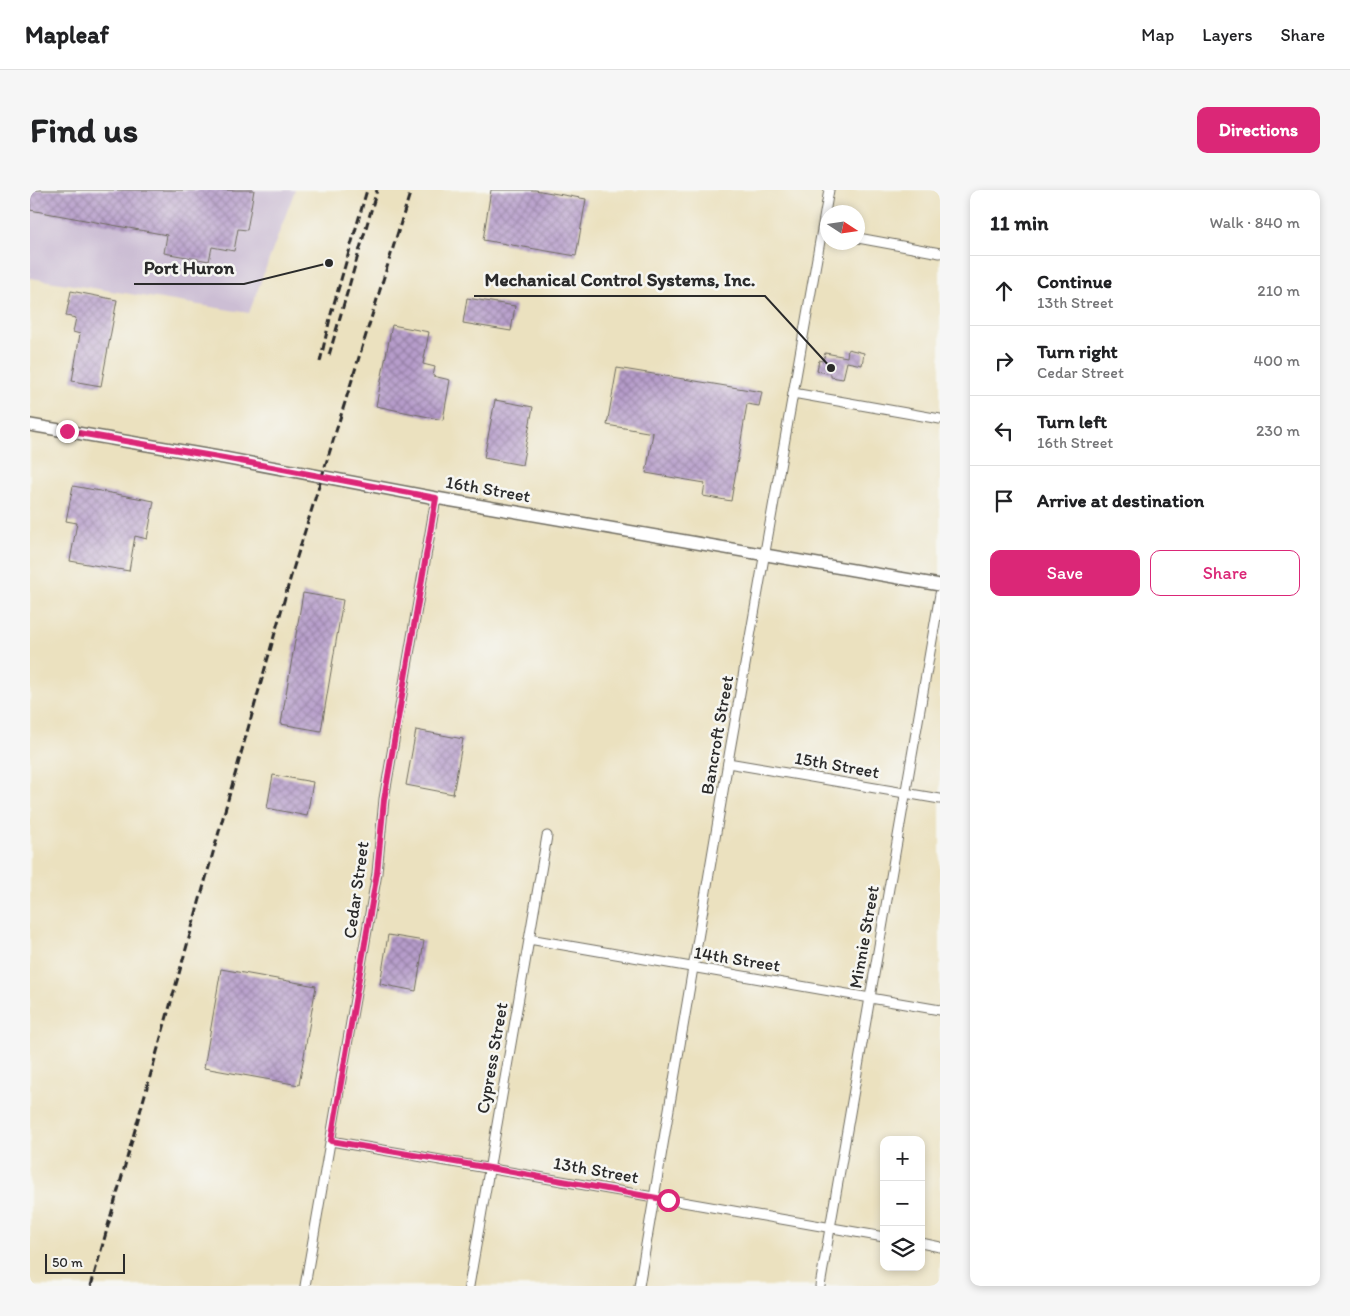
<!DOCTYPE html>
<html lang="en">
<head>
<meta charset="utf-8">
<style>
	:root { --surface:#fff; --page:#f6f6f6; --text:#202124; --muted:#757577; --line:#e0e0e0; --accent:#db2777 }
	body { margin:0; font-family:Itim,sans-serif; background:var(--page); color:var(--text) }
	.controls { position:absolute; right:15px; bottom:15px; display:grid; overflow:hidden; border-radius:10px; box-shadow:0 2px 8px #0003 }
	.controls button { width:45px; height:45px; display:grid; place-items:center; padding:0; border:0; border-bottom:1px solid var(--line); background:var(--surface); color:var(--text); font:25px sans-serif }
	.compass { position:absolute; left:790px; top:15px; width:45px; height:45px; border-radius:50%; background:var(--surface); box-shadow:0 2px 8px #0003; rotate:102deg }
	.scale { position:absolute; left:15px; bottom:12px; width:80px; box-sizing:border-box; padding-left:5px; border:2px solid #2b2b2b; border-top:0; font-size:14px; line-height:18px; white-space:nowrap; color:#2b2b2b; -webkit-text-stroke:4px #f6f6f2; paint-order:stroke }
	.stop { position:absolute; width:15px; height:15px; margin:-11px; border:4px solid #db2777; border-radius:50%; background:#fff }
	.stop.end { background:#db2777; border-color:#fff; box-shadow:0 1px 5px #0008 }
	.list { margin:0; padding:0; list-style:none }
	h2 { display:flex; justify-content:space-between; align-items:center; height:65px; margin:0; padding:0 20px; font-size:21px }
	h2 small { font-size:16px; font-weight:400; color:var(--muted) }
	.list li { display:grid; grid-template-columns:32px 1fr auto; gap:15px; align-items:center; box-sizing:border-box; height:70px; padding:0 20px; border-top:1px solid var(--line) }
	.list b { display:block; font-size:19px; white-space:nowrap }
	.list p { margin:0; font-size:16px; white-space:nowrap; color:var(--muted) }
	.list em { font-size:16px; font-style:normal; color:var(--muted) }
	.actions { display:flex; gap:10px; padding:15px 20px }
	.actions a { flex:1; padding:11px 0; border:1px solid var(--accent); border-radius:10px; text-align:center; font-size:18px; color:var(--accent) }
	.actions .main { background:var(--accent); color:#fff }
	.icon { flex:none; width:28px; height:28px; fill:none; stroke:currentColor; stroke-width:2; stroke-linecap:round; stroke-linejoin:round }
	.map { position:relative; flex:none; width:910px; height:1096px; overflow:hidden; border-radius:10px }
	header { display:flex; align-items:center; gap:30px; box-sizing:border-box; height:70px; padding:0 25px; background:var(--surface); border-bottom:1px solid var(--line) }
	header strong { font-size:24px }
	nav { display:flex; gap:28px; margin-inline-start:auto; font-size:18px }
	.intro { display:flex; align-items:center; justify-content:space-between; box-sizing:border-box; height:120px; padding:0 30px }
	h1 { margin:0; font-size:35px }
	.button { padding:12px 22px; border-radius:10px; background:var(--accent); color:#fff; font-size:18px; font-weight:700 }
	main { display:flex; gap:30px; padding:0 30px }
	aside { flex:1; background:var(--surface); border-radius:10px; box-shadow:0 2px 8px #0003 }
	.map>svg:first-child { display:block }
	.industrial { fill:#ccbed4 }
	.building { fill:url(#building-cross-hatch) }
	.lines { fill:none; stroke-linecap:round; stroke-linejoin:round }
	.minor-casing { stroke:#6e6b5f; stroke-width:11 }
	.tertiary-casing { stroke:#6e6b5f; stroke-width:14 }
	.minor { stroke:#fff; stroke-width:9 }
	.tertiary { stroke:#fff; stroke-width:11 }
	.rail { stroke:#2b2b2b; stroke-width:3; stroke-dasharray:8 4; stroke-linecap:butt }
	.route { stroke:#db2777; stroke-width:6 }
	.labels { text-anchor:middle; stroke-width:5; stroke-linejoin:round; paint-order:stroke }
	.street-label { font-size:18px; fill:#2b2b2b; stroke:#f6f6f2 }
	.leader { fill:none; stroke:#2b2b2b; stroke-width:2 }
	.callout-dot { fill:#2b2b2b; stroke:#f6f6f2; stroke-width:2 }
	.callout-label { font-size:19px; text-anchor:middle; font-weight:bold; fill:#2b2b2b; stroke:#f6f6f2; stroke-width:5; stroke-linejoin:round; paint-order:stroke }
</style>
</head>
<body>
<header>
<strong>Mapleaf</strong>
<nav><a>Map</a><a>Layers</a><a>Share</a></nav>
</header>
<div class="intro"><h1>Find us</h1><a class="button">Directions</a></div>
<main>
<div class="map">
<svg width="910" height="1096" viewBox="0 0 910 1096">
	<defs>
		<pattern id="building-cross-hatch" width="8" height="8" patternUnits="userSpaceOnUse" patternTransform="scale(1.25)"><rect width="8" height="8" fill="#b69cca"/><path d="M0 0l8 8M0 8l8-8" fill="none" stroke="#947fa4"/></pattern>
	</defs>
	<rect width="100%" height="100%" fill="#f6f6f2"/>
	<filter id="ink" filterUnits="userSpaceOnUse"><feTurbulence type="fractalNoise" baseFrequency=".02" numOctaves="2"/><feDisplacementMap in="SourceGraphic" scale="10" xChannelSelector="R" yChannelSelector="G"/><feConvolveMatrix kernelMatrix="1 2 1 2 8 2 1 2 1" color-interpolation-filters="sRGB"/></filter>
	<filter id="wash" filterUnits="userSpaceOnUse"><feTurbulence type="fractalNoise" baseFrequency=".0096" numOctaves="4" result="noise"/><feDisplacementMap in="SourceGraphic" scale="20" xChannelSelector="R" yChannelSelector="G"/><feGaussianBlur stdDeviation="1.12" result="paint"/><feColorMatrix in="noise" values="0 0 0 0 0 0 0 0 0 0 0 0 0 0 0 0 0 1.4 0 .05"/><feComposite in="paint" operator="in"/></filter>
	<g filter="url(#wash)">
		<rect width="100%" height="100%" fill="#ebe1bf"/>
		<path class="industrial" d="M0 0H265L219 123 0 88Z"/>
		<g id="blocks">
			<g class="building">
				<path d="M0 0H224L217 40 208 39 204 61 182 57 179 71 134 63 137 45 0 20Z"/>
				<path d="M461 0H505L556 9 546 66 453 50Z"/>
				<path d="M41 101 87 110 71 196 42 191 50 144 43 142 46 128 36 126Z"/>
				<path d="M437 108 485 116 481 141 433 133Z"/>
				<path d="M362 135 399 142 393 174 405 177 403 186 420 190 413 230 346 216Z"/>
				<path d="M818 159 834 163 832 175 817 172 813 189 801 187V184L787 181 789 170 793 171 795 163 817 167Z"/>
				<path d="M587 178 732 202 729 216 717 214 701 311 673 306 675 293 616 283 623 243 577 235Z"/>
				<path d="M465 210 503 217 492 275 454 268Z"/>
				<path d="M43 296 124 311 117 349 105 346 99 381 40 371 47 333 36 331Z"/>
				<path d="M273 403 313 410 291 541 251 534Z"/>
				<path d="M386 540 433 549 423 604 376 595Z"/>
				<path d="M243 585 283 592 277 626 237 618Z"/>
				<path d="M358 745 394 751 386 801 350 794Z"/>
				<path d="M191 779 286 796 269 895 174 878Z"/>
			</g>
		</g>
	</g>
	<g filter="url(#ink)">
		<use href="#blocks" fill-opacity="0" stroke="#6e6b5f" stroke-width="1"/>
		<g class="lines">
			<defs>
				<g id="minor">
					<path d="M828 48 910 63"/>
					<path d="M763 203 910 229"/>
					<path d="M698 573 910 609"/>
					<path d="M499 749 910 820"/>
					<path d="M301 951 854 1047"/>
					<path d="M891 1053 910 1057"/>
					<path d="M275 1096 347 683 354 609 406 308"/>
					<path d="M439 1096 517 646"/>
					<path d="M609 1096 700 560 799 0"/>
					<path d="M790 1096 910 404"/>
				</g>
				<path id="tertiary" d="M0 235 194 268 406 308 910 395"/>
			</defs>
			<use href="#minor" class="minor-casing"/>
			<use href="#tertiary" class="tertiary-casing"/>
			<use href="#minor" class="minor"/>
			<use href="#tertiary" class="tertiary"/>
			<g class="rail">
				<path d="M299 165 347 0"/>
				<path d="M290 172 301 124 337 0"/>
				<path d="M61 1096 261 386 381 0"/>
			</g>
		</g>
	</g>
	<g class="lines" filter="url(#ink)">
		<path class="route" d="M37 241 194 268 406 308 354 610 347 683 301 951 460 978 638 1010"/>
	</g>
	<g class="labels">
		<g class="street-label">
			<text transform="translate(458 299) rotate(10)" y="6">16th Street</text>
			<text transform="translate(687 545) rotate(-80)" y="6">Bancroft Street</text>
			<text transform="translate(807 575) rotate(10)" y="6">15th Street</text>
			<text transform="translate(326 700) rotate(-82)" y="6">Cedar Street</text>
			<text transform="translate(834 747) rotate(-80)" y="6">Minnie Street</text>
			<text transform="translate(707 769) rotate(9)" y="6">14th Street</text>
			<text transform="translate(462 868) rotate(-80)" y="6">Cypress Street</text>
			<text transform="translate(566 980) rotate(10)" y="6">13th Street</text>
		</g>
	</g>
	<path class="leader" d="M299 73L214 94H104M801 178L735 106H444"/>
	<g class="callout-dot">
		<circle cx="299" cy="73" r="5"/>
		<circle cx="801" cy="178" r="5"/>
	</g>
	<g class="callout-label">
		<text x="159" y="84">Port Huron</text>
		<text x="590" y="96">Mechanical Control Systems, Inc.</text>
	</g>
</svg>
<div class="controls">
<button>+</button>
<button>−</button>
<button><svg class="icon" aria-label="layers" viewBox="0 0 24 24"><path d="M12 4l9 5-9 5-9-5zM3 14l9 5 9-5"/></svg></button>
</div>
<svg class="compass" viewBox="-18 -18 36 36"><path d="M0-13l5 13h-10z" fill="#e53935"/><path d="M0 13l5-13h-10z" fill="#757577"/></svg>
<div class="scale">50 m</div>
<div class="stop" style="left:638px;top:1010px"></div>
<div class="stop end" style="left:37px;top:241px"></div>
</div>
<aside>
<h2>11 min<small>Walk · 840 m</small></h2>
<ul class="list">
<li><svg class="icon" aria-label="ahead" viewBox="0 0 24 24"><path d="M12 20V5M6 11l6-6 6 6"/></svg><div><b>Continue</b><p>13th Street</p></div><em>210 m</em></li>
<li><svg class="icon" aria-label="right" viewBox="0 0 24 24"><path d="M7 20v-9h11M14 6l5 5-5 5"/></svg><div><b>Turn right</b><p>Cedar Street</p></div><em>400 m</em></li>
<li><svg class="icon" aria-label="left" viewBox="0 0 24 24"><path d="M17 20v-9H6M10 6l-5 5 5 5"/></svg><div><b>Turn left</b><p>16th Street</p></div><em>230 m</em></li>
<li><svg class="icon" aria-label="arrive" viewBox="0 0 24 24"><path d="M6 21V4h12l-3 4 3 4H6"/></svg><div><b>Arrive at destination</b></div></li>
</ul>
<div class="actions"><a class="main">Save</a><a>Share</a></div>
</aside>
</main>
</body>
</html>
